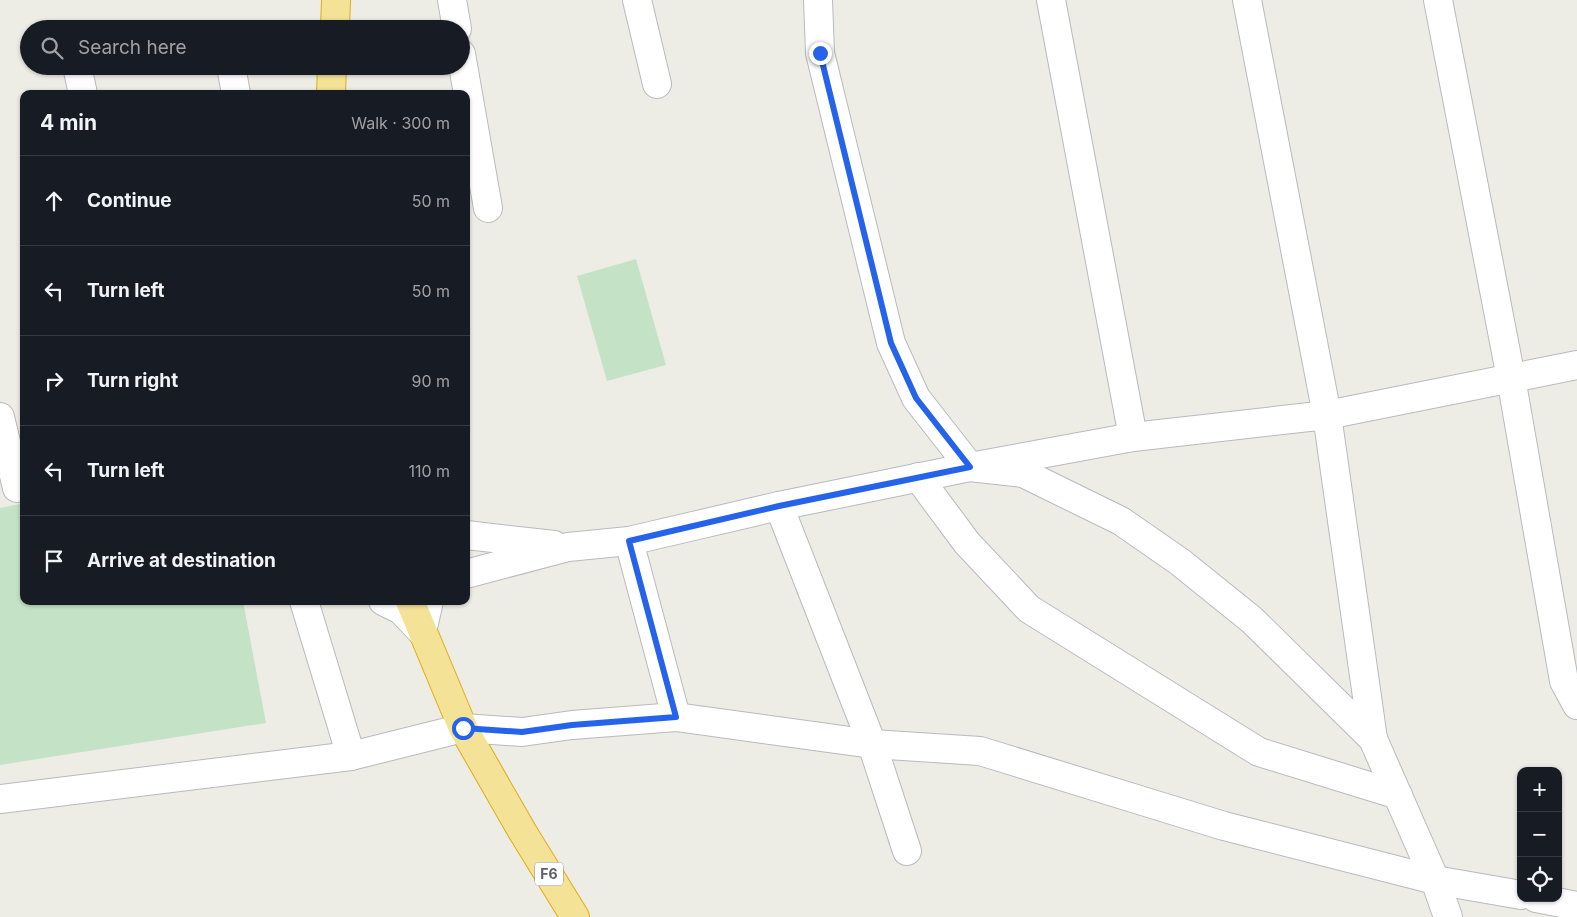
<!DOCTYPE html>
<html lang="en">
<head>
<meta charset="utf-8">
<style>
	:root { --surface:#171b24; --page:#242831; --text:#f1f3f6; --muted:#9ea1a6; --line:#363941 }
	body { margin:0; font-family:Inter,sans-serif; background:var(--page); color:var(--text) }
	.controls { position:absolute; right:15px; bottom:15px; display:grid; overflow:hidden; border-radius:10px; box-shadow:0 1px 4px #0004 }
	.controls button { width:45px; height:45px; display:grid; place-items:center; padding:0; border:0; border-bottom:1px solid var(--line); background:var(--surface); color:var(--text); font:25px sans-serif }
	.stop { position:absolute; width:15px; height:15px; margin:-11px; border:4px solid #2563eb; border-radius:50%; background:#fff }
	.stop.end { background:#2563eb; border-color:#fff; box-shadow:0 1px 5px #0008 }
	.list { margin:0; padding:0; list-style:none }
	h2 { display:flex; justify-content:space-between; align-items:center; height:65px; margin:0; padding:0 20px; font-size:21px }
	h2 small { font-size:16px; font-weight:400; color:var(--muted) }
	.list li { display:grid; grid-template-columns:32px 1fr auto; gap:15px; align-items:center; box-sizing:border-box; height:90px; padding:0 20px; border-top:1px solid var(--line) }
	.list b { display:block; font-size:19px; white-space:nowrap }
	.list em { font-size:16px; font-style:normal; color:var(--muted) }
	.icon { flex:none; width:28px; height:28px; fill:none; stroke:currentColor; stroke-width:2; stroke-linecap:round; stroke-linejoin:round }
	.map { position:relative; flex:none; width:1577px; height:917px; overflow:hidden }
	.search { position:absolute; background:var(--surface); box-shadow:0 1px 4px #0004; left:20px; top:20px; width:450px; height:55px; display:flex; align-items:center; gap:12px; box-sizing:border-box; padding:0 18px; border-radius:28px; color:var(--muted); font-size:19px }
	.panel { position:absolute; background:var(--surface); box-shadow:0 1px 4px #0004; left:20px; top:90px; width:450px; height:515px; border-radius:10px }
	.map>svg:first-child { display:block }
	.green { fill:#c4e3c6 }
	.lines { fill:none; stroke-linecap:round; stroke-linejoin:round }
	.minor-casing { stroke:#b7babe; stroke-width:30 }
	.highway-casing { stroke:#dfac14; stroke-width:30 }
	.minor { stroke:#fff; stroke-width:28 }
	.highway { stroke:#f4e297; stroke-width:28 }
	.route { stroke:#2563eb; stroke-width:6 }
	.labels { text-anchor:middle; stroke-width:4; stroke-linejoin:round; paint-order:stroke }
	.shield { fill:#fff; stroke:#8e9092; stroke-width:1 }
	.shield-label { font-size:14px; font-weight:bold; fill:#5d6064 }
</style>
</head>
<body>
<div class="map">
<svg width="1577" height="917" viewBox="0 0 1577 917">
	<rect width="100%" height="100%" fill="#eeede5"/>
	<g class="green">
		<path d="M636 259 666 365 607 381 577 276Z"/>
		<path d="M24 503V601H243L266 723 0 765V508Z"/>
	</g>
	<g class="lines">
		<defs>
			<g id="minor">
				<path d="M452 0 457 29"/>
				<path d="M637 0 657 84"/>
				<path d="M818 0 820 53 891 343 916 398 970 467 1023 473 1121 521 1180 562 1252 620 1373 739 1435 880 1448 917"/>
				<path d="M1051 0 1133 437"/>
				<path d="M1247 0 1327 415 1373 739"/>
				<path d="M1438 0 1511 378 1564 681 1577 705"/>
				<path d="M461 54 488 208"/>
				<path d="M77 66 83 94"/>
				<path d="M231 66 236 94"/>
				<path d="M0 417 17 488"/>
				<path d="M918 477 967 543 1029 609 1259 752 1398 795"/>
				<path d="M779 506 872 744 907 851"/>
				<path d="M466 535 554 545"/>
				<path d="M629 541 676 717"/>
				<path d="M466 574 568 547 629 541 779 506 970 467 1133 437 1327 415 1577 365"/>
				<path d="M304 601 351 756"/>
				<path d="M383 601 401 610 422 632"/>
				<path d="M422 632 429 601"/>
				<path d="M0 799 351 756 463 728 522 732 572 725 676 717 872 744 980 751 1224 826 1435 880 1521 895"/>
				<path d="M1536 898 1577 906"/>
			</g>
			<g id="highway">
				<path d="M335 29 336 0"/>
				<path d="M331 94 332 66"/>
				<path d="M410 601 463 728 522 831 575 917"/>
			</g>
		</defs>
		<use href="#minor" class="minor-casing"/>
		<use href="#highway" class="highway-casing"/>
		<use href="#minor" class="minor"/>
		<use href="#highway" class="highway"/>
	</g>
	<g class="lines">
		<path class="route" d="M463 728 522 732 572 725 676 717 629 541 779 506 970 467 916 398 891 343 820 53"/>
	</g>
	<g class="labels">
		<rect class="shield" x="535" y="862.5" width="28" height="23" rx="4"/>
		<g class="shield-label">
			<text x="549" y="879">F6</text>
		</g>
	</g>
</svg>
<div class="controls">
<button>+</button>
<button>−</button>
<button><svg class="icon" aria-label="locate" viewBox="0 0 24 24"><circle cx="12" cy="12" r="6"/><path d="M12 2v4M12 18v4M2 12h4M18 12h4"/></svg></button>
</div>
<div class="stop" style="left:463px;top:728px"></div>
<div class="stop end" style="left:820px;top:53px"></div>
<div class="search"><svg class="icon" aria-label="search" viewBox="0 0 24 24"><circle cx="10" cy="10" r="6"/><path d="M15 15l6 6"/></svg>Search here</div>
<section class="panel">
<h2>4 min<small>Walk · 300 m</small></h2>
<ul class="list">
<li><svg class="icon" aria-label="ahead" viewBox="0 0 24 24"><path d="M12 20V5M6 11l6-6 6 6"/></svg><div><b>Continue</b></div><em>50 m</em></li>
<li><svg class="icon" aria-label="left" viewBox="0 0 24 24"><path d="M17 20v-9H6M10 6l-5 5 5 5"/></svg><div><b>Turn left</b></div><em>50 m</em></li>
<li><svg class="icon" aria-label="right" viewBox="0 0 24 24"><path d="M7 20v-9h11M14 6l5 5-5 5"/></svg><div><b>Turn right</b></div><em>90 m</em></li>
<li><svg class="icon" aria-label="left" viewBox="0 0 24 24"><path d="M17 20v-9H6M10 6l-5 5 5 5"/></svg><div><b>Turn left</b></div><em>110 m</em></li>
<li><svg class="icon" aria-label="arrive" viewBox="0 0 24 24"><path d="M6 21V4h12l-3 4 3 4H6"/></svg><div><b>Arrive at destination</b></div></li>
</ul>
</section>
</div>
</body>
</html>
